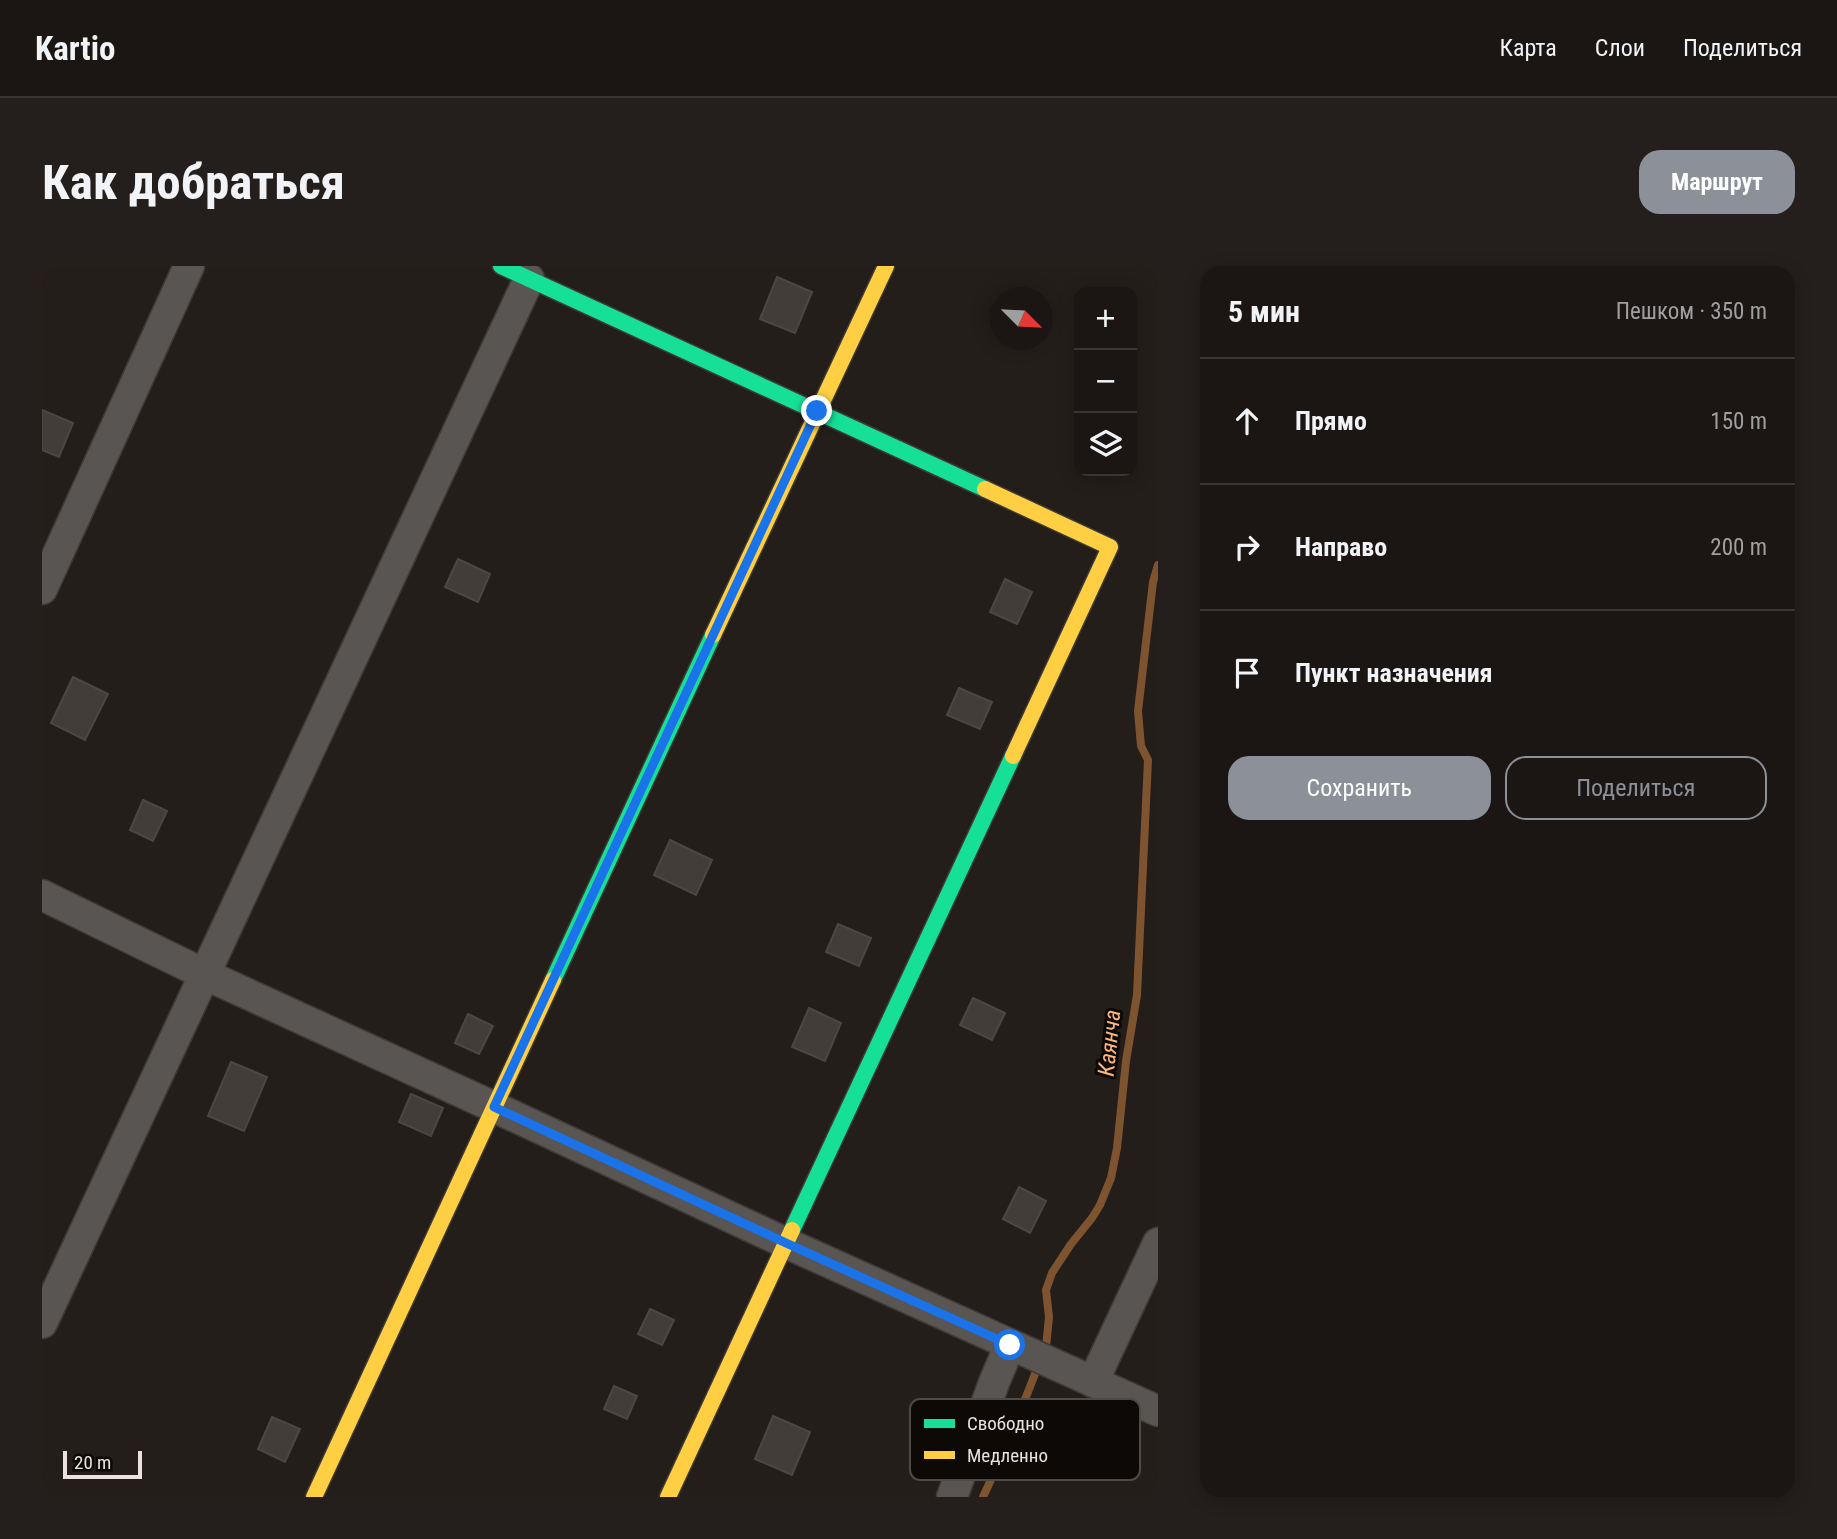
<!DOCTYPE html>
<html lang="ru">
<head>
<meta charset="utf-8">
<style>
	:root { --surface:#1b1614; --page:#241f1d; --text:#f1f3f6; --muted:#a09fa0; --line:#393534; --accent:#8c9099 }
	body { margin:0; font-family:"Roboto Condensed",sans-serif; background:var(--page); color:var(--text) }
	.controls { position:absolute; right:21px; top:21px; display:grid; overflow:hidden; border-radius:14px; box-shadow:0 4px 18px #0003 }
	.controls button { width:63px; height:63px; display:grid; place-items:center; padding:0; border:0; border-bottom:2px solid var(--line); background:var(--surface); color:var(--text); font:35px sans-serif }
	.compass { position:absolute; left:948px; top:21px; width:63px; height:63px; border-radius:50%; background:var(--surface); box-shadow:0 4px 18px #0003; rotate:114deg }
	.scale { position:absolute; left:21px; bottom:18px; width:79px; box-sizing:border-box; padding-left:7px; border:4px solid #eae3dd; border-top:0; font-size:19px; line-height:24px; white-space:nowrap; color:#eae3dd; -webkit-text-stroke:5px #0d0906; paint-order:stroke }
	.stop { position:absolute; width:21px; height:21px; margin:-16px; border:5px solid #1a73e8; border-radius:50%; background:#fff }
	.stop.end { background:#1a73e8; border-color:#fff; box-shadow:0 2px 7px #0008 }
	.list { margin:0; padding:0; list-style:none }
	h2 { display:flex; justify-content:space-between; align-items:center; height:91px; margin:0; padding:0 28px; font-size:30px }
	h2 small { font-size:23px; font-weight:400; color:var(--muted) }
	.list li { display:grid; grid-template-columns:46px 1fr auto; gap:21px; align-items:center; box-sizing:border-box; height:126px; padding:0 28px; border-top:2px solid var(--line) }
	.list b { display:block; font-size:26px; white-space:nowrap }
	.list em { font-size:23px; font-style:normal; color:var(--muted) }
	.actions { display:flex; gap:14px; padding:21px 28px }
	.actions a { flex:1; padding:16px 0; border:2px solid var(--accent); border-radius:21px; text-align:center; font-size:24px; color:var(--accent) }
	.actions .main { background:var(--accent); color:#fff }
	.icon { flex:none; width:38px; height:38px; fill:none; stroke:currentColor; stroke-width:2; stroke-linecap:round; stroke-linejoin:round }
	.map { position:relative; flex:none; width:1116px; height:1231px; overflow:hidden; border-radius:21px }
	header { display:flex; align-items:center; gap:42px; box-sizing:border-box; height:98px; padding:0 35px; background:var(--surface); border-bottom:2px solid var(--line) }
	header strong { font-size:33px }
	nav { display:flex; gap:38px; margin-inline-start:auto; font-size:24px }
	.intro { display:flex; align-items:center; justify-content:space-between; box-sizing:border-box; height:168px; padding:0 42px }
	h1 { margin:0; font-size:49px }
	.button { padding:18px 32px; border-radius:21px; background:var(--accent); color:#fff; font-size:24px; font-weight:700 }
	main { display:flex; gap:42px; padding:0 42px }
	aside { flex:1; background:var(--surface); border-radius:21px; box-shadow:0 4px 18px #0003 }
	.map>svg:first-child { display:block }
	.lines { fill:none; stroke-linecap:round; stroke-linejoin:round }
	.stream { stroke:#7e5330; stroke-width:8 }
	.building { fill:#433d39; stroke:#4c4743; stroke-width:2 }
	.street-casing { stroke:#3f3a36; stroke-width:33 }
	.fast-casing { stroke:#3f3a36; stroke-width:19 }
	.slow-casing { stroke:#3f3a36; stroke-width:19 }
	.street { stroke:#595553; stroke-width:30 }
	.fast { stroke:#16e098; stroke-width:16 }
	.slow { stroke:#ffcf43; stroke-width:16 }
	.route { stroke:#1a73e8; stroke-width:9 }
	.labels { text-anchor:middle; stroke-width:6; stroke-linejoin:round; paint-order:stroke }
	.water-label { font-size:23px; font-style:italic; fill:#feb67d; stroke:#0d0906 }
	.key { fill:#0d0906; stroke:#4f4a46; stroke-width:2 }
	.key-label { font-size:19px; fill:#eae3dd }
</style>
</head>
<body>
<header>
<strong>Kartio</strong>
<nav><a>Карта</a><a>Слои</a><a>Поделиться</a></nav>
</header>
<div class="intro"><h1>Как добраться</h1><a class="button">Маршрут</a></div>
<main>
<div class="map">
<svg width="1116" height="1231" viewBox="0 0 1116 1231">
	<rect width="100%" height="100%" fill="#241e1a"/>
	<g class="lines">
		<g class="stream">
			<path d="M1002 1086 1004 1081 1007 1051 1004 1024 1010 1007 1029 978 1050 952 1058 939 1069 912 1075 882 1084 795 1095 729 1106 494 1099 480 1096 445 1111 316 1116 299"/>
			<path d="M941 1231 965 1179 997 1098"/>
		</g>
	</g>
	<g class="building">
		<path d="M735 11 770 26 753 67 718 53Z"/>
		<path d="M0 144 31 157 17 191 0 184Z"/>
		<path d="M416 293 448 308 436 336 403 321Z"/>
		<path d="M963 313 990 326 975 358 948 346Z"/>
		<path d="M31 411 66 428 43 474 9 457Z"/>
		<path d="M917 422 950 436 938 463 905 449Z"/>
		<path d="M101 534 125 545 111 575 88 564Z"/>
		<path d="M628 574 670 594 654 629 612 609Z"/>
		<path d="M796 658 829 672 817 700 784 686Z"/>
		<path d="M931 732 963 747 950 774 918 759Z"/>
		<path d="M767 742 799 757 783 795 750 781Z"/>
		<path d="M426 748 451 760 437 788 413 777Z"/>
		<path d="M189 796 225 811 202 865 166 850Z"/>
		<path d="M369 828 401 842 389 870 357 856Z"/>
		<path d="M977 921 1004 935 988 967 961 953Z"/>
		<path d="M608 1043 632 1054 620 1079 596 1068Z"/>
		<path d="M572 1120 595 1130 585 1153 562 1143Z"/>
		<path d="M731 1150 768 1166 750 1209 713 1193Z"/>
		<path d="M230 1151 258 1163 243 1196 216 1183Z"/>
	</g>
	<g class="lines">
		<defs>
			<g id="street">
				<path d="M0 323 147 0"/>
				<path d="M0 629 162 708 452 841 744 977 1116 1145"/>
				<path d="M0 1057 487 13"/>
				<path d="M1051 1116 1116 977"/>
				<path d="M910 1231 953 1114 968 1079"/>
			</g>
			<g id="fast">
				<path d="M459 0 943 223"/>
				<path d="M511 714 671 369"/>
				<path d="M750 964 971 490"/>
			</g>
			<g id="slow">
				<path d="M943 223 1068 281 971 490"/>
				<path d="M671 369 844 0"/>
				<path d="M272 1231 511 714"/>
				<path d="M626 1231 750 964"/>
			</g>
		</defs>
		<use href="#street" class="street-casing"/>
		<use href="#fast" class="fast-casing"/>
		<use href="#slow" class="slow-casing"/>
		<use href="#street" class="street"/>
		<use href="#fast" class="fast"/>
		<use href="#slow" class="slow"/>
	</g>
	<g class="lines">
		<path class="route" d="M775 145 452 841 744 977 968 1079"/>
	</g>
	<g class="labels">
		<g class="water-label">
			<text transform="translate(1067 777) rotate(-84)" y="8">Каянча</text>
		</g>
	</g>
	<rect x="868" y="1133" width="230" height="81" rx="10" class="key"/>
	<rect x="882" y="1153" width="31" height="9" fill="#16e098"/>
	<rect x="882" y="1185" width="31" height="8" fill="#ffcf43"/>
	<g class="key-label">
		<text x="925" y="1164">Свободно</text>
		<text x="925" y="1196">Медленно</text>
	</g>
</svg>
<div class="controls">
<button>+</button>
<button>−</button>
<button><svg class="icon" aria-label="layers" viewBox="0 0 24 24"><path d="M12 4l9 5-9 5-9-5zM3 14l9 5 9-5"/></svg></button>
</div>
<svg class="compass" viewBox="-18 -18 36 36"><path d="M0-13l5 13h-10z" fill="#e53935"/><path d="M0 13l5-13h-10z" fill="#a09fa0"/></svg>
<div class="scale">20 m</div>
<div class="stop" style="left:968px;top:1079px"></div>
<div class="stop end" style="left:775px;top:145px"></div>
</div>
<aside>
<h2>5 мин<small>Пешком · 350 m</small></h2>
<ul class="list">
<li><svg class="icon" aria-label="ahead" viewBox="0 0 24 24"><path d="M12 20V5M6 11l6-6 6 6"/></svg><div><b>Прямо</b></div><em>150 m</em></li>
<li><svg class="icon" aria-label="right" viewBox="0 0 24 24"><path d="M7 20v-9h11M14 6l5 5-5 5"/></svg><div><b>Направо</b></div><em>200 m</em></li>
<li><svg class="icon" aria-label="arrive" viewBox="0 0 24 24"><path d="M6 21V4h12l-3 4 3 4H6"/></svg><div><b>Пункт назначения</b></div></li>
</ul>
<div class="actions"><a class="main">Сохранить</a><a>Поделиться</a></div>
</aside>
</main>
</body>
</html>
